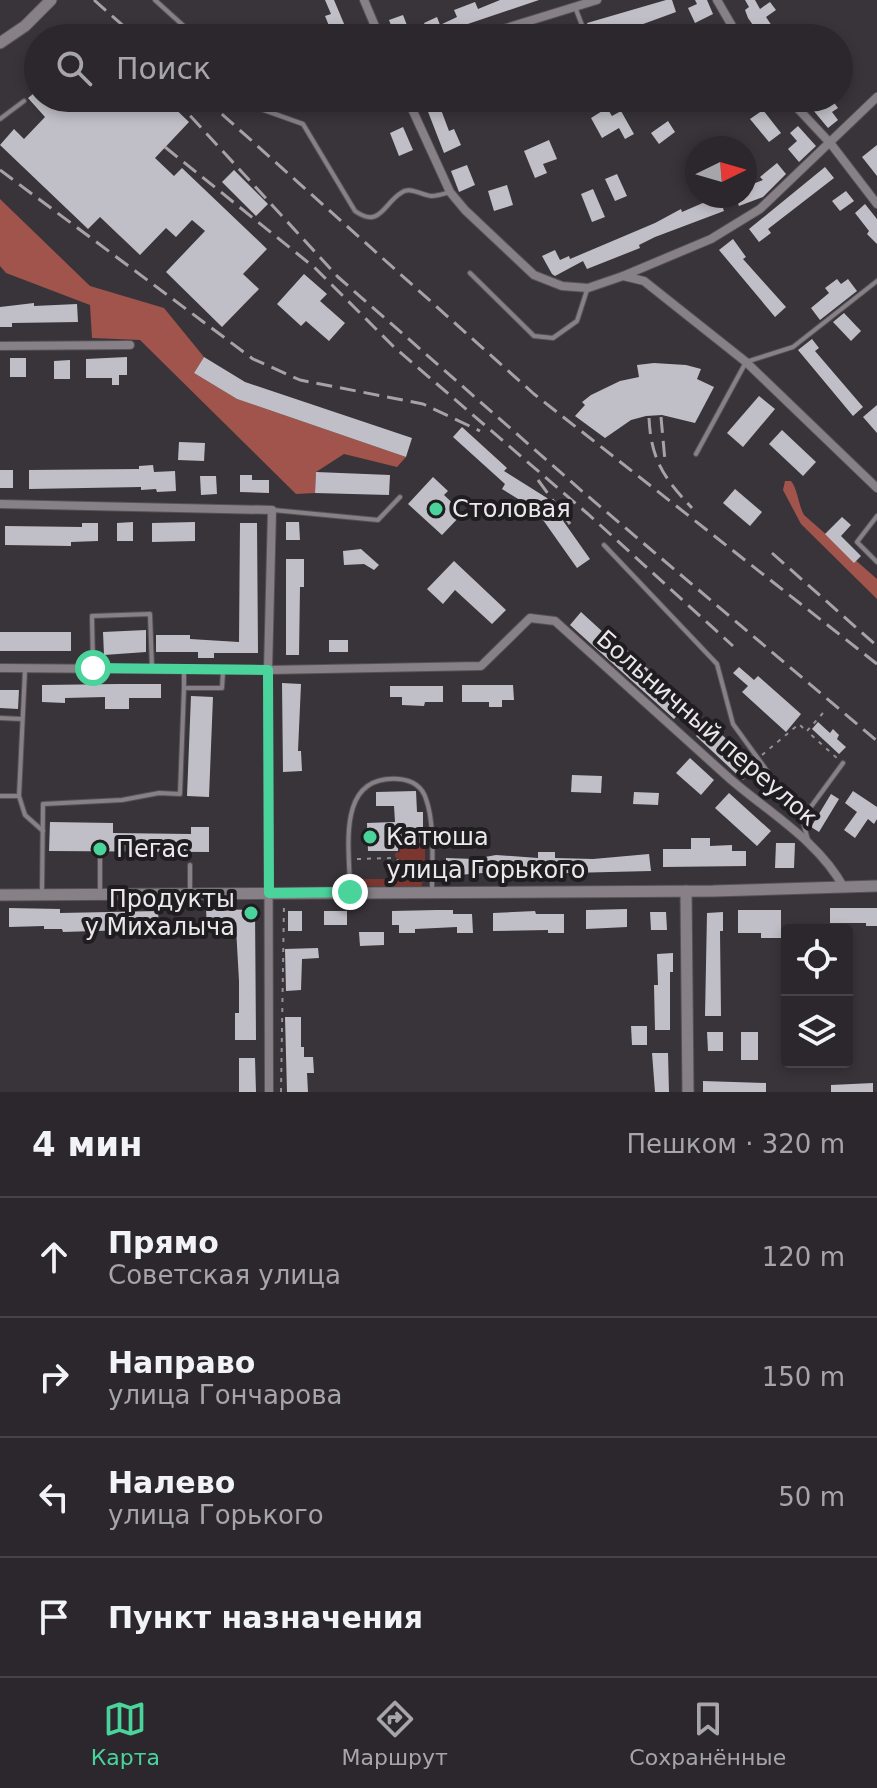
<!DOCTYPE html>
<html lang="ru">
<head>
<meta charset="utf-8">
<style>
	:root { --surface:#2b272c; --page:#373338; --text:#f1f3f6; --muted:#a6a5a9; --line:#474448; --accent:#4ad49c }
	body { margin:0; font-family:"DejaVu Sans",sans-serif; background:var(--page); color:var(--text) }
	.controls { position:absolute; right:24px; bottom:24px; display:grid; overflow:hidden; border-radius:8px; box-shadow:0 4px 12px #0003 }
	.controls button { width:72px; height:72px; display:grid; place-items:center; padding:0; border:0; border-bottom:2px solid var(--line); background:var(--surface); color:var(--text); font:40px sans-serif }
	.compass { position:absolute; left:685px; top:136px; width:72px; height:72px; border-radius:50%; background:var(--surface); box-shadow:0 4px 12px #0003; rotate:85deg }
	.stop { position:absolute; width:24px; height:24px; margin:-18px; border:6px solid #4ad49c; border-radius:50%; background:#fff }
	.stop.end { background:#4ad49c; border-color:#fff; box-shadow:0 2px 8px #0008 }
	.list { margin:0; padding:0; list-style:none }
	h2 { display:flex; justify-content:space-between; align-items:center; height:104px; margin:0; padding:0 32px; font-size:34px }
	h2 small { font-size:26px; font-weight:400; color:var(--muted) }
	.list li { display:grid; grid-template-columns:52px 1fr auto; gap:24px; align-items:center; box-sizing:border-box; height:120px; padding:0 32px; border-top:2px solid var(--line) }
	.list b { display:block; font-size:30px; white-space:nowrap }
	.list p { margin:0; font-size:26px; white-space:nowrap; color:var(--muted) }
	.list em { font-size:26px; font-style:normal; color:var(--muted) }
	.icon { flex:none; width:44px; height:44px; fill:none; stroke:currentColor; stroke-width:2; stroke-linecap:round; stroke-linejoin:round }
	.map { position:relative; flex:none; width:877px; height:1092px; overflow:hidden }
	.search { position:absolute; background:var(--surface); box-shadow:0 4px 12px #0003; left:24px; right:24px; top:24px; height:88px; display:flex; align-items:center; gap:20px; box-sizing:border-box; padding:0 28px; border-radius:44px; color:var(--muted); font-size:30px }
	.sheet { height:584px; background:var(--surface) }
	nav { display:flex; justify-content:space-around; align-items:center; box-sizing:border-box; height:112px; border-top:2px solid var(--line); background:var(--surface); font-size:22px; color:var(--muted) }
	nav a { display:grid; justify-items:center; gap:4px }
	nav .on { color:var(--accent) }
	.map>svg:first-child { display:block }
	.green { fill:#7a362f }
	.forest { fill:#a0544b }
	.building { fill:#c0bfc7 }
	.lines { fill:none; stroke-linecap:round; stroke-linejoin:round }
	.lane-casing { stroke:#555156; stroke-width:6 }
	.street-casing { stroke:#555156; stroke-width:10 }
	.secondary-casing { stroke:#555156; stroke-width:13 }
	.path { stroke:#949095; stroke-width:2; stroke-dasharray:4 6; stroke-linecap:butt }
	.lane { stroke:#878187; stroke-width:4 }
	.street { stroke:#878187; stroke-width:8 }
	.secondary { stroke:#878187; stroke-width:11 }
	.rail { stroke:#a6a2a6; stroke-width:3; stroke-dasharray:16 8; stroke-linecap:butt }
	.route { stroke:#4ad49c; stroke-width:10 }
	.poi-dot { fill:#4ad49c; stroke:#1f1d1f; stroke-width:3 }
	.labels { text-anchor:middle; stroke-width:8; stroke-linejoin:round; paint-order:stroke }
	.poi-label { font-size:24px; fill:#ebe8eb; stroke:#1f1d1f; text-anchor:start }
	.street-label { font-size:24px; fill:#ebe8eb; stroke:#1f1d1f }
</style>
</head>
<body>
<div class="map">
<svg width="877" height="1092" viewBox="0 0 877 1092">
	<rect width="100%" height="100%" fill="#39343a"/>
	<g class="green">
		<path d="M425 844V872L395 857V853L400 852V845Z"/>
		<path d="M358 879H424L421 887 360 886Z"/>
	</g>
	<g class="forest">
		<path d="M0 199 90 286 164 308 204 357 194 373 237 399 406 457 397 467 344 454 316 472 315 493 296 494 140 340 92 338 90 305 6 273 0 266Z"/>
		<path d="M785 481H791C798 490 798 504 804 515L877 579V599L801 524 783 490Z"/>
	</g>
	<g class="building">
		<path d="M325 0H334L350 38H334L325 16 331 14Z"/>
		<path d="M500 0H539L450 30 435 38H431L424 23 437 17 440 25 457 17 454 10 475 2 478 9Z"/>
		<path d="M666 0H672L676 12 605 38H592L587 23Z"/>
		<path d="M695 0H707L713 14 695 23 688 8 697 4Z"/>
		<path d="M745 0H755L760 9 770 2 776 10 766 17 780 38H762L748 18 745 10 749 7Z"/>
		<path d="M403 15 410 33 396 38 389 20Z"/>
		<path d="M577 25 582 38H540V36Z"/>
		<path d="M38 90V98H164L189 122 155 158 174 176 182 168 267 249 243 274 259 289 222 327 166 272 205 231 192 220 176 237 166 228 140 255 100 217 88 229 0 145 14 129 24 139 45 117 28 98Z"/>
		<path d="M803 98H821L826 105 832 100 838 108 832 112 838 120 828 128Z"/>
		<path d="M437 99 449 131 454 129 461 145 444 153 425 104Z"/>
		<path d="M607 108 612 116 621 111 634 134 625 139 619 128 602 138 591 118Z"/>
		<path d="M763 110 781 133 769 142 750 119Z"/>
		<path d="M668 121 675 132 659 144 651 133Z"/>
		<path d="M798 126 816 146 799 162 788 149 797 141 790 133Z"/>
		<path d="M403 127 413 150 399 156 390 133Z"/>
		<path d="M549 140 557 159 543 164 547 173 535 178 524 151Z"/>
		<path d="M877 145V176L862 157Z"/>
		<path d="M777 163 786 174 763 197 739 206 735 196H745V187L763 180 760 177Z"/>
		<path d="M467 165 475 185 459 192 451 171Z"/>
		<path d="M825 167 834 178 768 229 771 233 759 242 749 229Z"/>
		<path d="M234 170 268 204 256 216 222 182Z"/>
		<path d="M617 174 627 196 615 201 605 179Z"/>
		<path d="M507 185 513 205 494 211 488 191Z"/>
		<path d="M593 189 605 217 592 222 581 194Z"/>
		<path d="M846 191 854 201 840 211 832 201Z"/>
		<path d="M719 196 724 211 655 237 639 245 640 248 587 269 583 261 555 276 552 274 542 256 555 250 560 260 569 256 570 259 655 223 681 209 682 212Z"/>
		<path d="M865 204 877 219V244L867 234 869 231 855 213Z"/>
		<path d="M733 239 746 257 743 259 786 307 775 317 719 250Z"/>
		<path d="M304 274 327 294 320 301 345 323 329 341 306 321 301 326 277 304Z"/>
		<path d="M837 279 841 284 848 279 857 291 820 320 811 308 829 293 825 288Z"/>
		<path d="M34 303V306L77 304 78 322 12 323V327H0V307Z"/>
		<path d="M844 313 861 331 851 341 833 322Z"/>
		<path d="M812 339 819 348 815 351 863 407 853 416 798 350Z"/>
		<path d="M127 357V375H119V385H112V378H86V359Z"/>
		<path d="M204 357 245 382 412 438 406 457 237 399 194 373Z"/>
		<rect x="10" y="358" width="16" height="19"/>
		<path d="M70 360V379H54V361Z"/>
		<path d="M654 363 686 365 701 369 697 379 714 387 695 423 662 415 646 416 631 420 605 438 575 416 585 405 582 402 591 395 620 381 639 377 637 365Z"/>
		<path d="M759 396 775 409 743 447 727 433Z"/>
		<path d="M877 405V433L863 417Z"/>
		<path d="M462 427 507 468 504 471 547 498 590 559 577 568 536 510 502 489 505 484 453 437Z"/>
		<path d="M782 430 816 462 803 476 769 444Z"/>
		<path d="M179 442 205 443 204 461 178 460Z"/>
		<path d="M153 465 154 472 175 471 176 491 157 492 156 489 141 490V487L29 489V470L139 469V466Z"/>
		<rect x="0" y="470" width="13" height="18"/>
		<path d="M316 472 390 475 389 495 315 493Z"/>
		<path d="M240 475H252V480H269V493L240 492Z"/>
		<path d="M200 476H216L217 494 201 495Z"/>
		<path d="M433 477 448 491 444 495 463 513 442 535 408 504Z"/>
		<path d="M735 489 762 512 750 526 723 503Z"/>
		<path d="M842 517 851 525 841 536 861 556 854 563 825 534Z"/>
		<path d="M133 522V541H117V523Z"/>
		<path d="M195 522V541L152 542V523Z"/>
		<path d="M286 522H299L300 540H286Z"/>
		<path d="M82 523H98V541L71 542V546L5 545V526L82 527Z"/>
		<path d="M240 523H257L258 653H214V658H198V652H156V635H190V639L239 642Z"/>
		<path d="M361 549 379 565 374 570 364 564 344 565 343 551Z"/>
		<path d="M286 559H304V587H300L299 655H286Z"/>
		<path d="M454 561 506 610 492 624 455 590 443 604 427 589Z"/>
		<path d="M581 612 604 633 606 631 687 704 674 719 570 625Z"/>
		<path d="M146 630V652L104 655 103 632Z"/>
		<rect x="0" y="632" width="71" height="19"/>
		<rect x="329" y="640" width="19" height="12"/>
		<path d="M739 667 754 680 758 676 801 714 786 732 742 692 748 686 733 673Z"/>
		<path d="M282 683 301 684 298 751H301L302 771 283 772Z"/>
		<path d="M118 684H161V698H129V709H105V697L65 698V703L42 702V685Z"/>
		<path d="M462 685H513L514 700H502V707H489V702H462Z"/>
		<path d="M390 686H443V702H425L424 706 402 705V697H390Z"/>
		<path d="M0 690H19L18 709 0 708Z"/>
		<path d="M191 696 213 697 209 797 187 796Z"/>
		<path d="M818 722 830 733 833 729 839 735 837 739 846 747 839 754 812 729Z"/>
		<path d="M709 723 756 766 743 780 696 736Z"/>
		<path d="M690 758 714 780 701 795 676 773Z"/>
		<path d="M572 775 602 776 601 793 571 792Z"/>
		<path d="M416 791 417 812H423V843H398V851H368L367 823 395 822 394 806H376V792Z"/>
		<path d="M853 791 877 807V819L874 824 868 819 855 838 844 830 857 812 845 803Z"/>
		<path d="M634 792 659 793 658 805 633 804Z"/>
		<path d="M729 793 771 831 757 846 715 808Z"/>
		<path d="M831 794 839 799 819 832 811 827Z"/>
		<path d="M50 822 113 823V833L191 834V827H209V852L49 851Z"/>
		<path d="M691 838H710V846L732 845V851H746V866L663 867V849H691Z"/>
		<path d="M776 843H795L794 868H775Z"/>
		<path d="M538 852H555V858L593 859 649 854 651 871 528 874H507V871L446 876V858L474 859 496 855 538 858Z"/>
		<path d="M9 908 60 909V913L158 911 159 929 63 932 62 929H44V926L9 927Z"/>
		<path d="M830 908H877V926H866V923H830Z"/>
		<path d="M206 909 255 910 256 1040H235V1013H239V981L236 928H207Z"/>
		<path d="M627 909V927L586 929V910Z"/>
		<path d="M437 910H453V914H472L473 933H457V927L415 929V933H399V925H392V911Z"/>
		<path d="M738 910H781V938H761V933H738Z"/>
		<rect x="288" y="911" width="14" height="20"/>
		<rect x="324" y="911" width="23" height="14"/>
		<path d="M535 911 536 914H564V933H548V930L493 931V913Z"/>
		<path d="M650 912H666L667 930H651Z"/>
		<path d="M723 912V931H720L721 1016H705L707 913Z"/>
		<path d="M359 932H384V945L360 946Z"/>
		<path d="M318 948 319 958 302 959 301 990 286 991 285 949Z"/>
		<path d="M673 953V972H670V1030H655L654 985H658L657 954Z"/>
		<path d="M285 1017H301V1047H304V1057H313L314 1073H307L308 1092H287Z"/>
		<path d="M631 1026H647V1045H632Z"/>
		<path d="M707 1032H723V1051H708Z"/>
		<rect x="741" y="1032" width="17" height="28"/>
		<path d="M652 1053H668L669 1092H655Z"/>
		<path d="M239 1058H255L256 1092H239Z"/>
		<path d="M703 1081 766 1083V1092H703Z"/>
		<path d="M873 1083V1092H831V1085Z"/>
	</g>
	<g class="lines">
		<defs>
			<g id="lane">
				<path d="M155 0 197 38"/>
				<path d="M575 7 587 38"/>
				<path d="M251 98 261 109 303 124 355 211C380 229 384 203 401 193 410 186 421 195 431 196 438 196 443 194 450 192"/>
				<path d="M611 98 614 105"/>
				<path d="M0 119 24 101"/>
				<path d="M470 273 534 336 553 338 577 321 587 290"/>
				<path d="M696 454 746 362 793 347 877 281"/>
				<path d="M273 510 378 520 400 497"/>
				<path d="M877 516 857 542 877 562"/>
				<path d="M604 545 717 664 733 724 802 819 808 840"/>
				<path d="M93 668 92 616 150 614 152 668"/>
				<path d="M25 670 19 796 25 815 43 831"/>
				<path d="M184 688V670"/>
				<path d="M0 718 22 719"/>
				<path d="M0 796H19"/>
				<path d="M802 819 843 763"/>
				<path d="M100 858V892"/>
				<path d="M190 865V891"/>
				<path d="M350 890C350 850 335 775 398 779 412 780 422 786 426 799 435 823 432 865 432 891"/>
				<path d="M42 891 43 804 122 800 159 793 180 794 184 688H222L223 672"/>
			</g>
			<g id="street">
				<path d="M364 0 380 38"/>
				<path d="M717 0 739 38"/>
				<path d="M474 38 597 0"/>
				<path d="M407 98 450 192 465 210 534 275 562 286 588 288 623 276 644 281 746 362 877 488"/>
				<path d="M788 98 831 144 877 204"/>
				<path d="M623 276 711 239 760 209 877 97"/>
				<path d="M0 346 130 345"/>
				<path d="M0 504 272 510 268 670 269 1092"/>
				<path d="M0 668 268 670 481 666 530 618 555 621C613 673 671 726 729 778 768 812 819 841 844 888"/>
			</g>
			<g id="secondary">
				<path d="M0 43 25 26 51 0"/>
				<path d="M686 891 688 1092"/>
				<path d="M0 895 713 891 877 886"/>
			</g>
		</defs>
		<use href="#lane" class="lane-casing"/>
		<use href="#street" class="street-casing"/>
		<use href="#secondary" class="secondary-casing"/>
		<g class="path">
			<path d="M823 713 807 731 839 760"/>
			<path d="M762 755 799 724 806 731"/>
			<path d="M357 859 393 858 427 874"/>
			<path d="M281 1092 284 903"/>
		</g>
		<use href="#lane" class="lane"/>
		<use href="#street" class="street"/>
		<use href="#secondary" class="secondary"/>
		<g class="rail">
			<path d="M94 0 137 38"/>
			<path d="M174 98 338 277 583 492 877 741"/>
			<path d="M204 98 534 394 877 664"/>
			<path d="M165 147 315 268 394 347 588 514 733 646"/>
			<path d="M0 170 253 359 300 380 423 404 480 431"/>
			<path d="M661 417 665 461"/>
			<path d="M649 418C651 460 664 478 692 508"/>
			<path d="M538 480 570 524"/>
			<path d="M772 553 877 646"/>
		</g>
	</g>
	<g class="lines">
		<path class="route" d="M93 668 268 670 269 893 350 892"/>
	</g>
	<g class="poi-dot">
		<circle cx="436" cy="509" r="8"/>
		<circle cx="370" cy="837" r="8"/>
		<circle cx="100" cy="849" r="8"/>
		<circle cx="251" cy="913" r="8"/>
	</g>
	<g class="labels">
		<g class="poi-label">
			<text x="452" y="517">Столовая</text>
			<text x="386" y="845">Катюша</text>
			<text x="116" y="857">Пегас</text>
			<text x="235" y="907" text-anchor="end">Продукты<tspan x="235" dy="28">у Михалыча</tspan></text>
		</g>
		<g class="street-label">
			<text transform="translate(707 728) rotate(41)" y="8">Больничный переулок</text>
			<text x="486" y="878">улица Горького</text>
		</g>
	</g>
</svg>
<div class="controls">
<button><svg class="icon" aria-label="locate" viewBox="0 0 24 24"><circle cx="12" cy="12" r="6"/><path d="M12 2v4M12 18v4M2 12h4M18 12h4"/></svg></button>
<button><svg class="icon" aria-label="layers" viewBox="0 0 24 24"><path d="M12 4l9 5-9 5-9-5zM3 14l9 5 9-5"/></svg></button>
</div>
<svg class="compass" viewBox="-18 -18 36 36"><path d="M0-13l5 13h-10z" fill="#e53935"/><path d="M0 13l5-13h-10z" fill="#a6a5a9"/></svg>
<div class="stop" style="left:93px;top:668px"></div>
<div class="stop end" style="left:350px;top:892px"></div>
<div class="search"><svg class="icon" aria-label="search" viewBox="0 0 24 24"><circle cx="10" cy="10" r="6"/><path d="M15 15l6 6"/></svg>Поиск</div>
</div>
<section class="sheet">
<h2>4 мин<small>Пешком · 320 m</small></h2>
<ul class="list">
<li><svg class="icon" aria-label="ahead" viewBox="0 0 24 24"><path d="M12 20V5M6 11l6-6 6 6"/></svg><div><b>Прямо</b><p>Советская улица</p></div><em>120 m</em></li>
<li><svg class="icon" aria-label="right" viewBox="0 0 24 24"><path d="M7 20v-9h11M14 6l5 5-5 5"/></svg><div><b>Направо</b><p>улица Гончарова</p></div><em>150 m</em></li>
<li><svg class="icon" aria-label="left" viewBox="0 0 24 24"><path d="M17 20v-9H6M10 6l-5 5 5 5"/></svg><div><b>Налево</b><p>улица Горького</p></div><em>50 m</em></li>
<li><svg class="icon" aria-label="arrive" viewBox="0 0 24 24"><path d="M6 21V4h12l-3 4 3 4H6"/></svg><div><b>Пункт назначения</b></div></li>
</ul>
</section>
<nav>
<a class="on"><svg class="icon" aria-label="map" viewBox="0 0 24 24"><path d="M3 6l6-2 6 2 6-2v14l-6 2-6-2-6 2zM9 4v14M15 6v14"/></svg>Карта</a>
<a><svg class="icon" aria-label="directions" viewBox="0 0 24 24"><path d="M12 3l9 9-9 9-9-9zM9 14v-3h6M13 9l2 2-2 2"/></svg>Маршрут</a>
<a><svg class="icon" aria-label="saved" viewBox="0 0 24 24"><path d="M7 4h10v16l-5-4-5 4z"/></svg>Сохранённые</a>
</nav>
</body>
</html>
